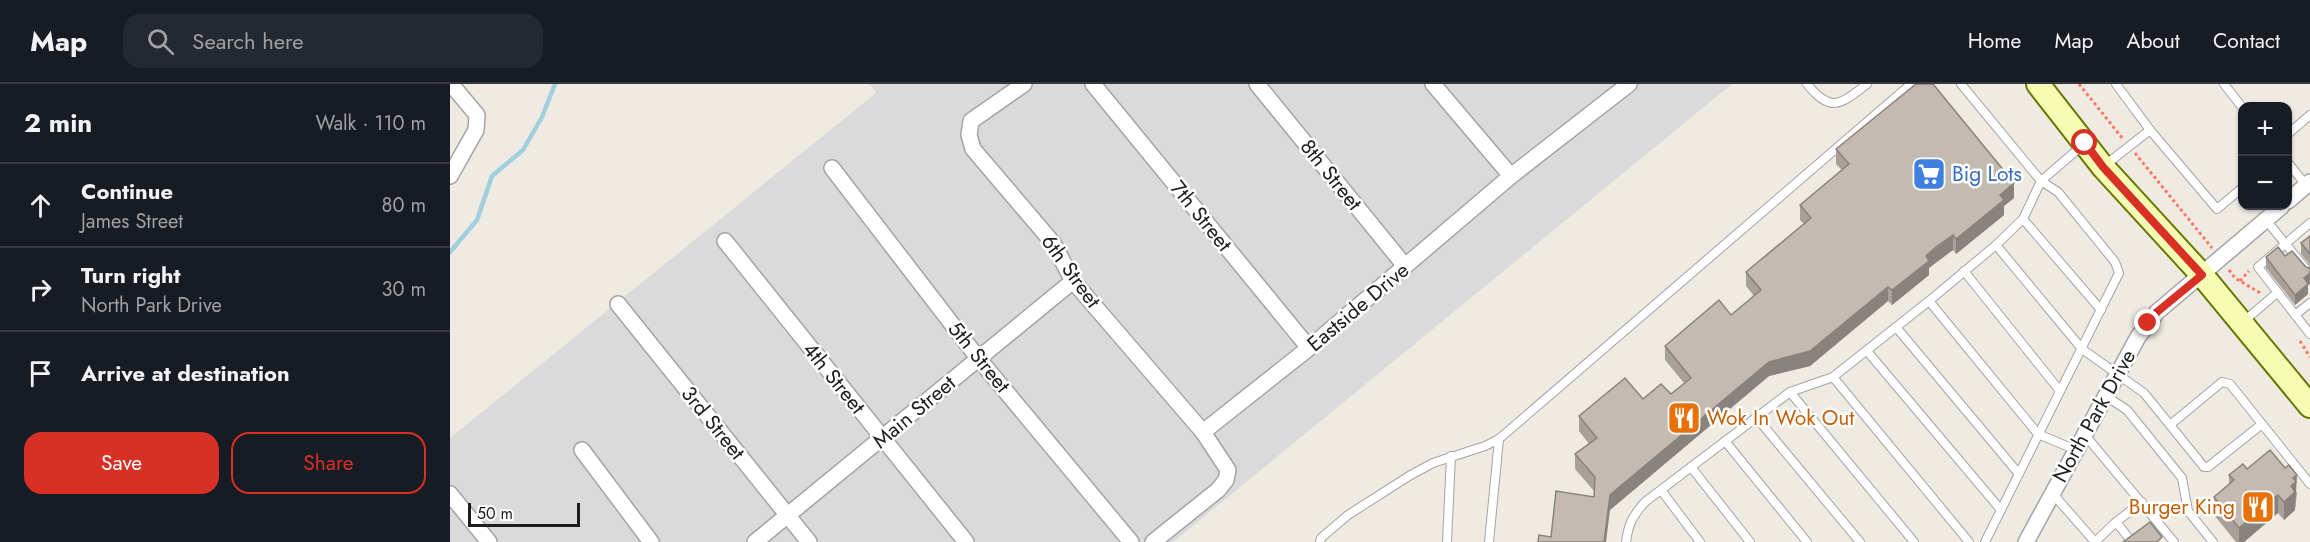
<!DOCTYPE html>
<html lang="en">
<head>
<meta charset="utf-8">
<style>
	:root { --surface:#171b24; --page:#242831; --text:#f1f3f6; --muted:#9ea1a6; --line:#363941; --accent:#d93025 }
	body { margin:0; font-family:Jost,sans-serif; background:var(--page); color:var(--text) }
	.controls { position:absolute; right:18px; top:18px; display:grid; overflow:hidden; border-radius:12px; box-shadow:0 2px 4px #0004 }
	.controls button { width:54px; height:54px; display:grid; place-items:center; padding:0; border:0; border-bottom:2px solid var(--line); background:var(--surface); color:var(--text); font:30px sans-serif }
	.scale { position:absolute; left:18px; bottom:15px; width:112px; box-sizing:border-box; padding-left:6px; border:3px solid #1d1d1d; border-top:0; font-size:16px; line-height:21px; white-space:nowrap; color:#1d1d1d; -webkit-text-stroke:4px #fff; paint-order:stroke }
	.stop { position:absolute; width:18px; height:18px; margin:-14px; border:4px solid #d93025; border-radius:50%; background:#fff }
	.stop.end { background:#d93025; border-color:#fff; box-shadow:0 2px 6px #0008 }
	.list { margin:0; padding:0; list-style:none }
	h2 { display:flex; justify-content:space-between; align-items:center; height:78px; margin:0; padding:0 24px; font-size:26px }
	h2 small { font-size:20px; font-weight:400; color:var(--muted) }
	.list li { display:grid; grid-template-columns:39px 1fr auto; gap:18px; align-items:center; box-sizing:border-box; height:84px; padding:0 24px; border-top:2px solid var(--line) }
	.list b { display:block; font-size:22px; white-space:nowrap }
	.list p { margin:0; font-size:20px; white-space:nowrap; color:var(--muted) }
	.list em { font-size:20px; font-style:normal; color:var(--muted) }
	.actions { display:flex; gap:12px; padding:18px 24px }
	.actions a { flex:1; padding:14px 0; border:2px solid var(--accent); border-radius:18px; text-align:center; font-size:21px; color:var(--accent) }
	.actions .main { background:var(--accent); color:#fff }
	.icon { flex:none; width:33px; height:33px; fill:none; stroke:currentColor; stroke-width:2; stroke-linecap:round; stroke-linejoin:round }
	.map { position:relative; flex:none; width:1860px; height:458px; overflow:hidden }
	header { display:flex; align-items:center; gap:36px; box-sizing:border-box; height:84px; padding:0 30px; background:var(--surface); border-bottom:2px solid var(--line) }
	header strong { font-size:28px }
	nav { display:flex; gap:33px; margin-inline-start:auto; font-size:21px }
	.search { width:420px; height:54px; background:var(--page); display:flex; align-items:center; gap:15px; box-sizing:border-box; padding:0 21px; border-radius:18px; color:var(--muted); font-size:22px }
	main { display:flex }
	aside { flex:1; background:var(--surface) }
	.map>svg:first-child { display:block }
	.residential { fill:#dbdada }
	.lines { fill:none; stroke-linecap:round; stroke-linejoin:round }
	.stream { stroke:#a1cfde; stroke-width:4.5 }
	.lane-casing { stroke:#a4a4a4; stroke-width:10 }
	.street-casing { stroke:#a4a4a4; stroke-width:18 }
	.secondary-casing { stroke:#687701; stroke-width:26 }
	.path { stroke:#ff7764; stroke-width:3; stroke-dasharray:3 3; stroke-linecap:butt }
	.lane { stroke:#fff; stroke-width:8 }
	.street { stroke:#fff; stroke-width:15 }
	.secondary { stroke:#f6fcb4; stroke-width:22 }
	.wall { fill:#a9a099 }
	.shaded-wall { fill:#89827d }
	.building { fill:#c4bab2; stroke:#89827d; stroke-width:1.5 }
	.route { stroke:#d93025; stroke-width:8 }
	.labels { text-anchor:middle; stroke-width:5; stroke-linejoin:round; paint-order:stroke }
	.shop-label { font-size:21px; fill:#366cbe; stroke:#fff; text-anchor:start }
	.street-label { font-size:21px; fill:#1d1d1d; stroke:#fff }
	.food-label { font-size:21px; fill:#c56008; stroke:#fff; text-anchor:start }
</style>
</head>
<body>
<header>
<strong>Map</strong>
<div class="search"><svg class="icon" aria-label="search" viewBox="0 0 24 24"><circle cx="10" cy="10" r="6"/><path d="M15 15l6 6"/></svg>Search here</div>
<nav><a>Home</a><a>Map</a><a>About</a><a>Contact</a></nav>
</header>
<main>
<aside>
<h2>2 min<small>Walk · 110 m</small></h2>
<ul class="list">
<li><svg class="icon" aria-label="ahead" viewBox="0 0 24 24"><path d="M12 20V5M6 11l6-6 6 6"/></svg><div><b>Continue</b><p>James Street</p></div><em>80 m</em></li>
<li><svg class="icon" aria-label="right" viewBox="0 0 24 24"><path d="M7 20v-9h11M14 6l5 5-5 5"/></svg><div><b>Turn right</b><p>North Park Drive</p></div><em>30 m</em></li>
<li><svg class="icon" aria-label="arrive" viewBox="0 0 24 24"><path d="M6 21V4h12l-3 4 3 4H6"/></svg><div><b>Arrive at destination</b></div></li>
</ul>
<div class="actions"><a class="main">Save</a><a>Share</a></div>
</aside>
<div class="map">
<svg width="1860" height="458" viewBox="0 0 1860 458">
	<rect width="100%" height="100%" fill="#efebe2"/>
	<path class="residential" d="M420 0H1282L723 458H0V354L426 9Z"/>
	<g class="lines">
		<path class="stream" d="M0 168 27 136 42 92 73 66 92 33 105 0"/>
		<defs>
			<g id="lane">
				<path d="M1357 0C1381 30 1391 20 1417 0"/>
				<path d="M1511 0 1591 97 1608 108 1665 178 1669 189 1535 458"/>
				<path d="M1666 0 1700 46"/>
				<path d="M1774 0 1792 23"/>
				<path d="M1838 50 1860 31"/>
				<path d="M1838 79 1856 101"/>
				<path d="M1654 82 1700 46 1767 125 1792 104"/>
				<path d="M1573 135 1651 226"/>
				<path d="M1816 136 1860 190"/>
				<path d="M1860 139 1808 183 1860 250"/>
				<path d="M1546 161 1632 265 1694 309 1720 341 1772 298 1780 300 1860 400"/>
				<path d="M1514 187 1610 307"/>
				<path d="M1479 217 1588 350 1626 366"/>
				<path d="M1845 231 1860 219"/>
				<path d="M1794 237 1827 209"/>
				<path d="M1446 243 1569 390"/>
				<path d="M1417 267 1551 426"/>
				<path d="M1383 293 1519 458"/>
				<path d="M1340 308 1464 458"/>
				<path d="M1656 312 1677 326 1732 394 1738 427 1763 458"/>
				<path d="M1306 333 1410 458"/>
				<path d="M1720 341 1754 383H1758L1812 340"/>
				<path d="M1635 351 1724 458"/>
				<path d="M1275 357 1357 458"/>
				<path d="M1241 383 1300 458"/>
				<path d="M1211 406 1250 458"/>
				<path d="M1603 410 1645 458"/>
				<path d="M1666 438 1682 458"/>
				<path d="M870 458 871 454 898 431 959 392 983 379 1035 362 1049 355 1461 0"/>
				<path d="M997 458 1001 372"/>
				<path d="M1039 458 1049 355"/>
				<path d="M1176 458C1178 441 1183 431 1195 418L1340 308 1383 293 1479 217 1546 161 1573 135 1591 97 1634 60"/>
				<path d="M1645 458 1666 438 1692 418"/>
			</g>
			<g id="street">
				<path d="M574 0 521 37 519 51 523 65 603 159 623 197 753 348 778 386 776 396 768 406 703 458"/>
				<path d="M643 0 859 264"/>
				<path d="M807 0 955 182"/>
				<path d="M983 0 1061 92"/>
				<path d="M382 84 528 274 681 458"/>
				<path d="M0 92 26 46 27 31 1 0"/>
				<path d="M1838 117 1860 98"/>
				<path d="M275 157 516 458"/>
				<path d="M168 220 359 458"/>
				<path d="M753 348 859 264 1061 92 1179 0"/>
				<path d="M132 366 201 458"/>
				<path d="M0 410 39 458"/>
				<path d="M305 458 623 197"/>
				<path d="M1576 458 1688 253 1707 228 1832 122"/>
			</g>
			<path id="secondary" d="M1588 0 1653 83 1752 191 1860 322"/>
		</defs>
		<use href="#lane" class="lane-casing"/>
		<use href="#street" class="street-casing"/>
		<use href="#secondary" class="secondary-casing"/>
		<g class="path">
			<path d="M1629 0 1673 55"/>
			<path d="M1685 69 1762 164"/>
			<path d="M1779 186 1785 194 1812 210"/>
			<path d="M1790 197 1799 187"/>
			<path d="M1850 257 1860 273"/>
		</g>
		<use href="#lane" class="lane"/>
		<use href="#street" class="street"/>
		<use href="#secondary" class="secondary"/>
	</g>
	<g class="wall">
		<path d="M1386 65 1564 114 1554 122V131L1506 170 1503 166 1486 178 1479 184V191L1442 221 1438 217 1360 282 1319 292 1160 426 1101 453 1144 413V407L1125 385V370L1139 360 1129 347V332L1193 315 1221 310 1234 299 1215 276V262L1281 231 1304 212 1296 202V188L1354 140 1350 136V121L1392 86 1386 80Z"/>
		<path d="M1860 152V181L1851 170V159Z"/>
		<path d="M1835 172 1858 201V210L1845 221 1816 184V173Z"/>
		<path d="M1835 384 1847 409 1845 426 1834 436 1828 429 1794 458H1786L1764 431V413L1779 400V391L1797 385Z"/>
	</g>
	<g class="shaded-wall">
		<path d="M1564 99V114L1554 122V131L1506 170V155L1550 111Z"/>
		<path d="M1503 151V166L1479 184V191L1442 221V206L1476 172Z"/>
		<path d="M1860 189V200L1858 201V210L1845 221V211L1854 194Z"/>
		<path d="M1438 203V217L1360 282 1319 292 1160 426 1156 458H1154L1160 411 1319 278Z"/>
		<path d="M1847 391 1845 426 1834 436V418L1841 402 1843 394Z"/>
		<path d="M1828 411V429L1794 458H1789V444Z"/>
	</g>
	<g class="building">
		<path d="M1466 0H1483L1564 99 1550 111 1554 116 1506 155 1503 151 1486 163 1476 172 1479 177 1442 206 1438 203 1360 267 1319 278 1160 411 1154 458H1088L1089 451 1101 453 1106 407 1144 413 1145 393 1125 370 1147 354 1129 332 1175 294 1193 315 1211 300 1221 310 1241 294 1215 262 1269 216 1281 231 1311 206 1296 188 1361 134 1350 121 1399 80 1386 65Z"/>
		<path d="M1860 152V170L1851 159Z"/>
		<path d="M1828 163 1835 172 1842 167 1856 183 1860 184V189L1854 194 1858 200 1845 211 1816 173Z"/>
		<path d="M1820 366 1835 384 1839 381 1847 391 1843 394 1846 398 1841 402 1845 408 1834 418 1828 411 1789 444 1764 413 1784 396 1779 391 1793 380 1797 385Z"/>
		<path d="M1700 438 1712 453 1707 458H1673Z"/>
	</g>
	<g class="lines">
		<path class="route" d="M1635 59 1653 83 1752 191 1707 228 1698 239"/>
	</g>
	<defs>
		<symbol id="supermarket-square" viewBox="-11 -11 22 22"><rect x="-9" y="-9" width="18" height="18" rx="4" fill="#3f7fe0" stroke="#fff"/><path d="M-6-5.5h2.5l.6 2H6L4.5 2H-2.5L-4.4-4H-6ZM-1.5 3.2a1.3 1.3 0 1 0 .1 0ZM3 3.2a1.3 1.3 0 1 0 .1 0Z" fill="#fff"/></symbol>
		<symbol id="restaurant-square" viewBox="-11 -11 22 22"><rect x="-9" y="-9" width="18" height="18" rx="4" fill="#e8710a" stroke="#fff"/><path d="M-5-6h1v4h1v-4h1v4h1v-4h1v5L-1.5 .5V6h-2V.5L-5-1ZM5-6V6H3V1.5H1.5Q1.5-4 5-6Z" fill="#fff"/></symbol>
	</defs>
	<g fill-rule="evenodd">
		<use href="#supermarket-square" x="1460" y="71" width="38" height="38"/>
		<use href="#restaurant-square" x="1215" y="315" width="38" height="38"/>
		<use href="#restaurant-square" x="1789" y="404" width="38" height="38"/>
	</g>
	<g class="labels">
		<g class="shop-label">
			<text x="1502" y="97">Big Lots</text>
		</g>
		<g class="street-label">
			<text transform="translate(881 91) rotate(51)" y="7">8th Street</text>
			<text transform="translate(751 132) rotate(51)" y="7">7th Street</text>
			<text transform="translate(621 187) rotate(54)" y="7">6th Street</text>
			<text transform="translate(908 223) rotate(-40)" y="7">Eastside Drive</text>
			<text transform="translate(529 273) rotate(51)" y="7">5th Street</text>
			<text transform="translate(384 294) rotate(51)" y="7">4th Street</text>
			<text transform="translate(464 328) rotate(-40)" y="7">Main Street</text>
			<text transform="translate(1644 332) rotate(-61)" y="7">North Park Drive</text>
			<text transform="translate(263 339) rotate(51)" y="7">3rd Street</text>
		</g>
		<g class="food-label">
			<text x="1257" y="341">Wok In Wok Out</text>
			<text x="1785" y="430" text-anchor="end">Burger King</text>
		</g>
	</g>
</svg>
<div class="controls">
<button>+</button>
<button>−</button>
</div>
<div class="scale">50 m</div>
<div class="stop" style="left:1635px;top:59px"></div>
<div class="stop end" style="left:1698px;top:239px"></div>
</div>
</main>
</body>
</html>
